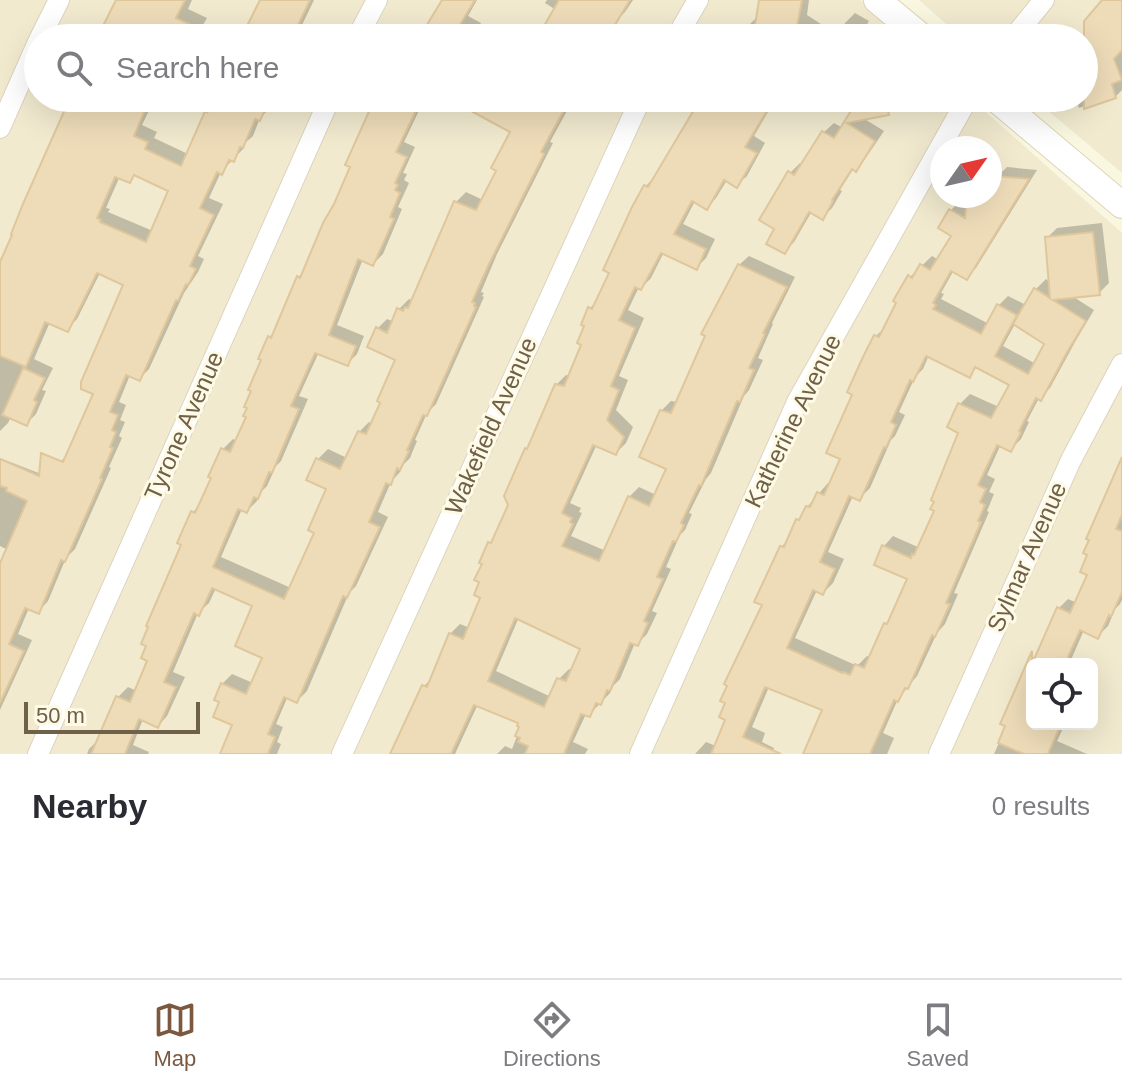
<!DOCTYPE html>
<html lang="en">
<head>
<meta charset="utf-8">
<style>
	:root { --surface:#fff; --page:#f7f7f7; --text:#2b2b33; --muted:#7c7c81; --line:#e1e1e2; --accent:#7c593e }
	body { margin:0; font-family:Helvetica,sans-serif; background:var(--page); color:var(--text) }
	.controls { position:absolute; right:24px; bottom:24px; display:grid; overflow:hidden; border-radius:12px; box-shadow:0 8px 32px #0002 }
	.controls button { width:72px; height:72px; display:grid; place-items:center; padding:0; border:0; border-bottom:2px solid var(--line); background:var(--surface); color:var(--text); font:40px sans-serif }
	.compass { position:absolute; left:930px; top:136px; width:72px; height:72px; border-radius:50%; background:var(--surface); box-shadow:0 8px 32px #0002; rotate:56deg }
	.scale { position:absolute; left:24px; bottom:20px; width:176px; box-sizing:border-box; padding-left:8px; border:4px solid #6f6049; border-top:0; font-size:22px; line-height:28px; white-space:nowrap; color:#6f6049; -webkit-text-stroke:6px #fefae5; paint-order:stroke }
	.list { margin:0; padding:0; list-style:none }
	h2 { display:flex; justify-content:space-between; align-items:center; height:104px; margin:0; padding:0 32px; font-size:34px }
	h2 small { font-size:26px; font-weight:400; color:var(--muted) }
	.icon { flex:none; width:44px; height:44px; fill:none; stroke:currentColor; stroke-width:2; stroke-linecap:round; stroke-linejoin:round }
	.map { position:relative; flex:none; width:1122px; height:754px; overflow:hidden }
	.search { position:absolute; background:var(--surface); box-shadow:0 8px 32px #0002; left:24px; right:24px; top:24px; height:88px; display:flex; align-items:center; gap:20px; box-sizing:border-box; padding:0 28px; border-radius:44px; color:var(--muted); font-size:30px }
	.sheet { height:224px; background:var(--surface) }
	nav { display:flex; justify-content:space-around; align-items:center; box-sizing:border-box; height:112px; border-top:2px solid var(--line); background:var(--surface); font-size:22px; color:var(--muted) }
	nav a { display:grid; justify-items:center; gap:4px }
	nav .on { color:var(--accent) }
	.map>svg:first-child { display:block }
	.residential { fill:#f1eacf; fill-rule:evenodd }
	.shadow { fill:#0003; fill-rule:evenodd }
	.building { fill:#eedcb9; stroke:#dfc79b; stroke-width:2; fill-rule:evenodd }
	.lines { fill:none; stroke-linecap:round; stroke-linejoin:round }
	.street-casing { stroke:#ddd4bd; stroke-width:22 }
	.secondary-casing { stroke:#dfd4b8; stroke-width:28 }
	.street { stroke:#fff; stroke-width:20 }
	.secondary { stroke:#fff; stroke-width:26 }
	.labels { text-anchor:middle; stroke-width:6; stroke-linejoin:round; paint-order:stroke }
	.street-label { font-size:24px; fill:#6f6049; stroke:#fefae5 }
</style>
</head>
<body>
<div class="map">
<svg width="1122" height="754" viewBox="0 0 1122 754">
	<rect width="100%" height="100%" fill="#faf7e0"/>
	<g class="residential">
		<path d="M0 0H861L903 38H38V98H970L1122 233V754H0ZM942 148H990V196H942ZM1032 664H1092V724H1032Z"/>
		<path d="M919 0H1122V173L1033 98H1084V38H962Z"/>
	</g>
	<g class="shadow">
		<path d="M117 0H192L188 9 207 18 203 25 231 38H98Z"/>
		<path d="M262 0H314L302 25 307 27 302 38H244Z"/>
		<path d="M441 0H477L468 16 481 23 472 38H412L422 28 426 30 443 2Z"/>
		<path d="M547 0H633L625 12 598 38H550L556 10 545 3Z"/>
		<path d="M761 0H809L807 15 838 35 845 23 855 13 869 21 859 38H736L755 19 758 21Z"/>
		<path d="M1106 0H1122V90L1116 96 1079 108 1075 98H1084V38L1097 33Z"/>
		<path d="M72 98H155L142 125 157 132 154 138 188 154 207 113 222 98H274L269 109 260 118 253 136 246 142 243 149 221 172 209 198 223 204 198 256 204 259 198 272 184 293 149 369 139 379 130 375 119 402 126 405 120 420 125 422 119 436 122 438 109 467 111 468 75 549 66 558 48 601 38 612 29 608 18 634 32 640 0 710V563L6 549 0 546V458L54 479 61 461 70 452 96 393 125 284 100 273 77 319 67 329 50 322 34 359 53 368 42 390 46 391 36 414 26 424 11 417 8 423 0 431V265ZM136 174 171 190 153 231 108 212 110 209 106 208 120 176 130 181Z"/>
		<path d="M377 98H437L433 102 424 100 404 142 415 147 403 173 407 174 404 180 409 183 398 207 402 209 383 254 373 264 363 259 337 325 364 336 357 354 347 364 319 352 299 396 308 399 281 461 276 466 267 486 259 494 257 501 247 511 242 509 221 557 291 588 317 532 329 488 318 459 328 449 347 458 359 432 369 422 373 424 398 359 377 329 387 319 394 322 399 309 409 299 413 301 456 202 466 192 483 200 499 170 512 131 483 98H574L550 142 553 143 497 254 481 292 484 293 482 296 484 297 436 404 427 413 415 440 417 441 410 458 404 464 400 472 391 482 378 512 388 517 356 586 349 593 307 691 297 701 288 696 276 724 283 727 277 742 281 744 277 754H231L234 724 222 701V684L232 674 253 683 264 656 254 605 216 588 209 603 198 613 173 672 185 677 167 716 158 726 143 719 133 745 149 752 148 754H87L89 749 99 739 118 697 128 687 137 691 150 660 193 512 201 504 223 449 233 439 237 441 248 416 269 337 276 331 298 277 306 270 353 166Z"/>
		<path d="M702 98H791L780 110 772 105 754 136 765 143 747 176 737 185 727 180 716 198 707 208 695 201 683 224 715 239 706 258 696 268 664 252 651 278 641 288 639 287 628 310 644 318 619 376 628 380 616 410 633 427 626 443 616 453 597 444 570 503 581 508 579 512 582 513 571 536 606 551 629 497 639 487 656 495 669 468 661 411 671 401 677 402 739 265 749 256 795 277 772 323 773 324 758 358 763 360 749 390 744 396 711 473 706 479 689 513 692 514 685 530 680 535 666 567 671 569 652 611 657 613 647 634 637 644 635 643 620 679 614 685 610 693 589 715 586 714 573 742 588 749 585 754H497L505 746 512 749 521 726 520 722 478 704 455 754H398L424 686 433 677 450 634 460 624 470 628 483 597 490 543 496 536 556 385 566 375 570 376 584 344 590 308 598 300 646 186 655 176ZM519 617 582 648 572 671 569 669 559 679 551 697 496 671Z"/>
		<path d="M851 98H897L898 103 888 113 863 118 884 131 865 159 855 169 854 168 840 190 842 191 832 208 822 218 812 211 794 242 784 252 777 228 790 173 800 163 803 164 824 132 834 123 843 128 854 114Z"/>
		<path d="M1007 167 1037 170 976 268 966 278 954 270 941 293 944 294 941 299 989 324 998 306 1008 296 1026 305 1036 289 1046 279 1051 283 1047 238 1057 228 1102 223 1109 283 1099 293 1072 296 1094 310 1075 342 1050 388 1039 398 1027 421 1029 422 1021 439 1011 449 1001 444 987 475 995 479 989 492 994 494 987 511 989 512 954 593 958 594 945 624 937 633 917 676 898 699 883 733 894 738 887 754H829L825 709 769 687 752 727 765 733 762 742 774 748 772 754H695L706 742 716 746 728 719 781 547 790 538 798 520 804 514 807 507 828 483 831 485 843 458 855 394 876 336 887 325 910 277 932 256 939 260 954 235 951 210 961 200 968 205 969 196H990V170L1003 171ZM1015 324 1047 344 1036 364 1003 346ZM929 355 969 375 978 366 1012 384 999 407 970 394 960 404 949 426 961 432 937 510 920 548 893 536 884 546 909 578 892 617 886 624 871 657 867 656 858 665 853 664 795 638 817 590 823 593 833 583 844 559 828 552 853 496 860 498 870 488 891 440 895 436 905 415 899 412 915 377 923 369Z"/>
		<path d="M1122 471V600L1120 604 1115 609 1108 626 1098 636 1084 630 1070 662 1074 664H1032V724H1065L1057 741 1087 754H994L1007 725 1030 661 1041 650 1058 609 1068 599 1077 603 1089 574Z"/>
	</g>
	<g class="building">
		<path d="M116 0H185L176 18 219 38H169L142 26 137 38H97Z"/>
		<path d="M260 0H310L292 38H241Z"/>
		<path d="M442 0H475L452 38H419Z"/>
		<path d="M559 0H630L607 38H537Z"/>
		<path d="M759 0H802L795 38H753Z"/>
		<path d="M1102 0H1122V50L1114 59 1122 80 1112 84 1116 98 1084 109V21Z"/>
		<path d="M70 98H137L148 103 134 136 148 142 145 149 181 166 205 111 207 112 208 109 214 111 219 98H270L260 121 255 119 243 148 240 147 234 162 229 160 222 175 217 172 200 208 214 215 190 266 196 269 188 285 186 284 178 301 176 300 140 381 126 375 110 412 118 415 112 430 116 432 110 447 113 448 100 478 102 479 65 562 61 560 39 614 25 608 9 644 24 651 0 703V563L27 501 6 491 7 488 0 486V459L39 476 41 453 63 462 93 394 81 389V382L123 285 97 273 68 332 45 322 26 367 0 356V262L12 235 11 234 23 204ZM134 175 168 191 146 242 100 222 101 220 97 218 115 177 130 183Z"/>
		<path d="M375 98H422L396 152 407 157 395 183 398 185 395 190 400 193 390 217 394 219 373 266 358 259 329 335 356 346 348 366 315 353 291 406 299 409 272 473 269 472 258 499 254 497 247 513 238 509 213 567 284 599 314 533 308 530 326 489 306 480 316 458 340 469 358 431 366 434 380 403 377 401 395 360 367 347 376 327 387 333 397 308 403 311 405 307 408 308 454 201 476 210 496 171 491 168 510 132 473 112 480 98H495L510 106 514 98H567L561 109 564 110 541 152 544 154 488 266 472 302 475 303 474 306 476 307 427 416 423 415 407 450 409 451 400 470 397 468 391 485 386 483 369 522 380 527 347 598 343 596 297 703 284 697 268 734 275 737 268 754H220L232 725 213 717 219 702 214 700 221 683 246 694 262 658 235 646 252 606 212 588 199 616 194 613 164 682 176 687 158 728 139 719 125 754H91L116 696 130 702 147 661 141 658 146 646 141 644 148 627 146 626 181 545 177 543 191 511 195 513 211 478 208 477 221 448 230 452 246 417 243 416 247 408 244 407 251 391 248 390 261 360 258 359 268 336 271 338 297 276 300 278 323 223 334 204 350 167 345 165Z"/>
		<path d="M701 98H775L745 147 757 153 737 188 724 180 707 210 692 201 674 234 706 249 697 270 661 253 641 290 635 287 619 320 635 328 611 386 619 390 607 420 624 437 616 455 593 445 562 513 572 518 570 522 573 524 562 546 599 561 628 496 649 506 666 469 639 457 660 410 671 413 705 336 701 334 738 264 787 287 763 333 765 334 749 368 754 370 740 402 737 401 701 486 699 485 681 523 684 525 676 542 673 541 657 577 663 579 644 621 648 623 638 646 630 643 610 691 607 690 601 705 596 703 590 717 581 714 564 754H525L528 746 518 742 520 738 515 736 519 727 517 726 518 723 474 705 451 754H390L422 685 427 687 449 633 463 639 480 598 474 595 479 582 474 580 482 564 479 563 488 542 491 543 508 505 504 496 514 473 525 448 527 449 555 384 564 386 581 345 577 343 584 326 581 325 588 307 592 309 609 273 603 270 632 207 644 185 648 187ZM515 618 580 649 566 681 557 678 544 707 488 681Z"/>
		<path d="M859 98H886L889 115 847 123 875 141 856 172 852 169 832 200 833 201 823 220 809 212 785 254 766 244 774 229 759 220 788 171 794 175 822 131 834 138Z"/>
		<path d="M995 176 1029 179 967 280 951 271 933 303 936 305 933 309 981 334 997 304 1017 315 995 356 1028 374 1044 344 1013 324 1034 288 1050 298 1045 237 1093 232 1100 295 1053 300 1086 321 1066 354 1041 401 1036 398 1019 431 1021 432 1011 452 997 445 978 485 986 489 980 502 985 505 978 521 981 522 946 603 950 604 935 637 932 635 908 689 905 688 898 702 894 700 870 754H803L822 710 765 687 743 737 781 754H711L725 720 719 717 725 703 720 701 727 686 724 684 762 605 754 602 780 546 784 547 796 519 799 520 806 506 810 507 817 492 824 495 840 459 826 453 852 395 847 392 862 359 874 335 879 337 896 303 893 301 908 275 912 278 920 264 930 270 951 236 938 228 949 209 965 218 967 196H990V180H994ZM926 356 970 378 975 367 1009 385 991 418 958 403 947 427 958 433 931 500 934 502 930 509 934 511 914 555 912 554 911 558 882 545 874 565 907 579 887 624 884 623 864 668 855 664 850 675 843 672 842 673 787 648 813 590 823 595 835 569 820 562 849 496 860 501 884 447 886 448 896 425 891 422 910 380 913 382Z"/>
		<path d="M23 368 45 378 34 400 37 402 27 426 2 415Z"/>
		<path d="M1122 457V515L1116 529 1122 531V592L1111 617 1109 615 1098 639 1080 630 1065 664H1032L1057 607 1070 613 1087 575 1080 572 1087 555 1083 553 1089 540 1086 539Z"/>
		<path d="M1032 651V724H1061L1048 754H1024L998 743 1005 726 1000 724Z"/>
	</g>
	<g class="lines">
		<defs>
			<g id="street">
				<path d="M40 38 59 0"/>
				<path d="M357 38 377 0"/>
				<path d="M676 38 698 0"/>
				<path d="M1013 38 1044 0"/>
				<path d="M0 128 38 42"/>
				<path d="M38 754 330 98"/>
				<path d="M342 754 641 98"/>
				<path d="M640 754 797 402 968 98"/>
				<path d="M939 754 1071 460 1122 364"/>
			</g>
			<g id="secondary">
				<path d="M877 0 923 38"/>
				<path d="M995 98 1122 205"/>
			</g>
		</defs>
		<use href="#street" class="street-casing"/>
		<use href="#secondary" class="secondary-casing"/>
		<use href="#street" class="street"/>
		<use href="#secondary" class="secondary"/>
	</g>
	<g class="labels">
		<g class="street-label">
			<text transform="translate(793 421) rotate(-64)" y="8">Katherine Avenue</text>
			<text transform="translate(184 426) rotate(-66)" y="8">Tyrone Avenue</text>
			<text transform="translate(491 426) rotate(-66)" y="8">Wakefield Avenue</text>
			<text transform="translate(1027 557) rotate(-66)" y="8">Sylmar Avenue</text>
		</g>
	</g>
</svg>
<div class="controls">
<button><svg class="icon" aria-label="locate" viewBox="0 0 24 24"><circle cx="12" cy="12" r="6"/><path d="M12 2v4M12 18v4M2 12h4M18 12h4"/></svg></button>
</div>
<svg class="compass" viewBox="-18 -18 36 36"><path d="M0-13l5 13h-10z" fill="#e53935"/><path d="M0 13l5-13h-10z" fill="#7c7c81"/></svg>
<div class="scale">50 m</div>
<div class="search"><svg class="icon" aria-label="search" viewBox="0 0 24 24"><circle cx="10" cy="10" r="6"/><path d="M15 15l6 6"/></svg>Search here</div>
</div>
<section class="sheet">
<h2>Nearby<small>0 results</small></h2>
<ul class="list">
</ul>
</section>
<nav>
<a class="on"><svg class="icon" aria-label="map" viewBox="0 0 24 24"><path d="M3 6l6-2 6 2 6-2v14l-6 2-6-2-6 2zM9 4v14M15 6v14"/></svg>Map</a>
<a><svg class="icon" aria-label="directions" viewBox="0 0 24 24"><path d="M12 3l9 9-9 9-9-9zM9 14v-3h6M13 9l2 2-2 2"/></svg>Directions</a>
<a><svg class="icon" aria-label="saved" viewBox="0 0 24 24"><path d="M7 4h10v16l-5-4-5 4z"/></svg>Saved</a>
</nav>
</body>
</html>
